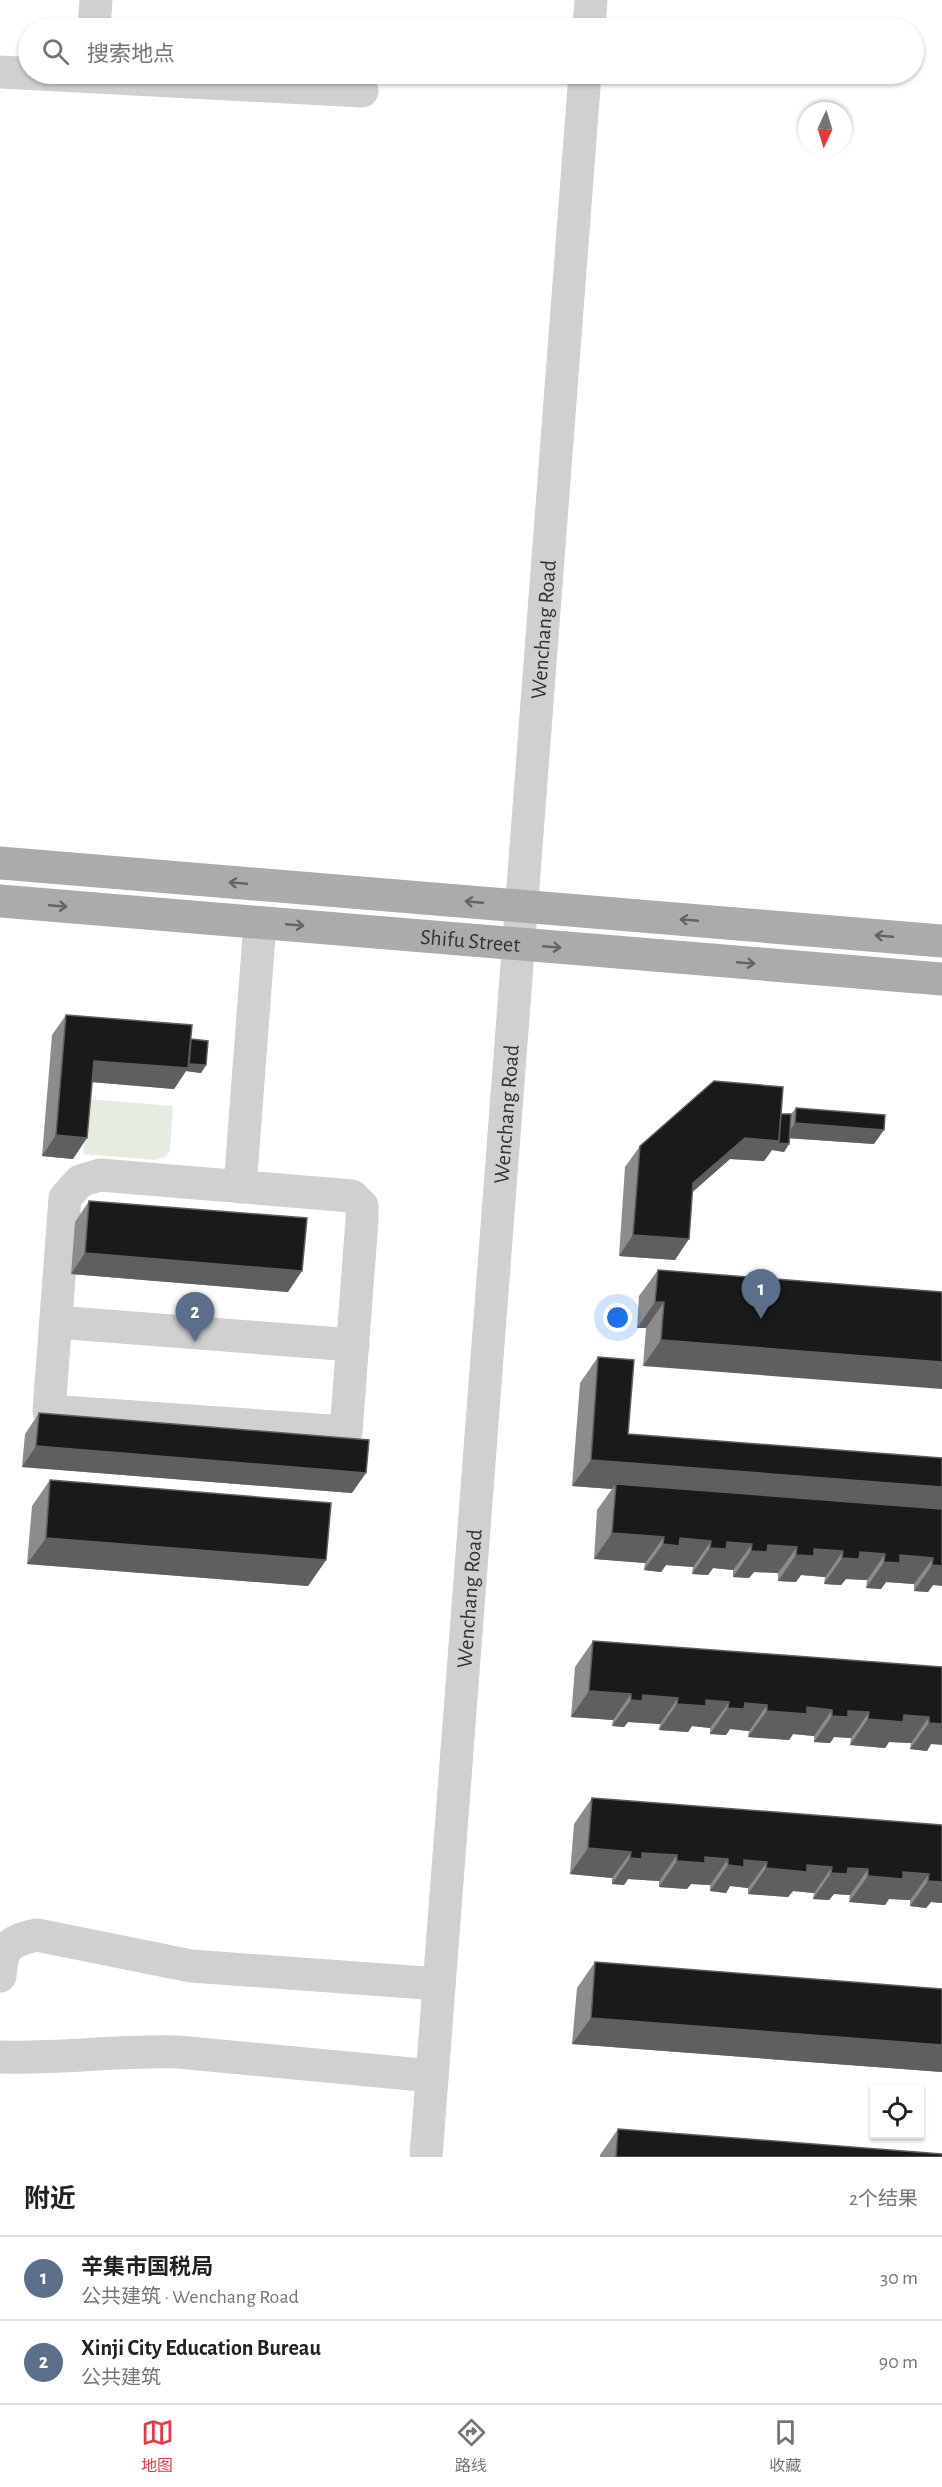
<!DOCTYPE html>
<html lang="zh">
<head>
<meta charset="utf-8">
<style>
	:root { --surface:#fff; --page:#f2f2f2; --text:#202124; --muted:#757577; --line:#e0e0e0; --accent:#e63946 }
	body { margin:0; font-family:"Alegreya Sans","Noto Sans SC",sans-serif; background:var(--page); color:var(--text) }
	.controls { position:absolute; right:18px; bottom:18px; display:grid; overflow:hidden; border-radius:0px; box-shadow:0 2px 4px #0004 }
	.controls button { width:54px; height:54px; display:grid; place-items:center; padding:0; border:0; border-bottom:2px solid var(--line); background:var(--surface); color:var(--text); font:30px sans-serif }
	.compass { position:absolute; left:798px; top:102px; width:54px; height:54px; border-radius:50%; background:var(--surface); box-shadow:0 2px 4px #0004; rotate:184deg }
	.you { position:absolute; left:618px; top:1318px; width:21px; height:21px; margin:-15px; border:4px solid #fff; border-radius:50%; background:#1a73e8; box-shadow:0 0 0 9px #1a73e833 }
	.badge { display:grid; place-items:center; width:39px; height:39px; border-radius:50%; background:var(--accent); color:#fff; font-size:20px; font-weight:700 }
	.pin { position:absolute; translate:-50% -50px; filter:drop-shadow(0 2px 3px #0008) }
	.pin::after { content:''; position:absolute; top:32px; width:21px; height:18px; background:inherit; clip-path:polygon(0 0,100% 0,50% 100%) }
	.list { margin:0; padding:0; list-style:none }
	h2 { display:flex; justify-content:space-between; align-items:center; height:78px; margin:0; padding:0 24px; font-size:26px }
	h2 small { font-size:20px; font-weight:400; color:var(--muted) }
	.list li { display:grid; grid-template-columns:39px 1fr auto; gap:18px; align-items:center; box-sizing:border-box; height:84px; padding:0 24px; border-top:2px solid var(--line) }
	.list b { display:block; font-size:22px; white-space:nowrap }
	.list p { margin:0; font-size:20px; white-space:nowrap; color:var(--muted) }
	.list em { font-size:20px; font-style:normal; color:var(--muted) }
	.icon { flex:none; width:33px; height:33px; fill:none; stroke:currentColor; stroke-width:2; stroke-linecap:round; stroke-linejoin:round }
	.map { position:relative; flex:none; width:942px; height:2157px; overflow:hidden }
	.search { position:absolute; background:var(--surface); box-shadow:0 2px 4px #0004; left:18px; right:18px; top:18px; height:66px; display:flex; align-items:center; gap:15px; box-sizing:border-box; padding:0 21px; border-radius:33px; color:var(--muted); font-size:22px }
	.sheet { height:246px; background:var(--surface) }
	nav { display:flex; justify-content:space-around; align-items:center; box-sizing:border-box; height:84px; border-top:2px solid var(--line); background:var(--surface); font-size:16px; color:var(--muted) }
	nav a { display:grid; justify-items:center; gap:3px }
	nav .on { color:var(--accent) }
	.map>svg:first-child { display:block }
	.green { fill:#e6ecdf }
	.lines { fill:none; stroke-linecap:round; stroke-linejoin:round }
	.minor { stroke:#d0d0d0; stroke-width:33 }
	.major { stroke:#ababab; stroke-width:33 }
	.wall { fill:#8c8c8c }
	.shaded-wall { fill:#5f5f5f }
	.building { fill:#1a1a1a; stroke:#5f5f5f; stroke-width:1.5 }
	.oneway { stroke:#636363 }
	.labels { text-anchor:middle; stroke-width:6; stroke-linejoin:round; paint-order:stroke }
	.street-label { font-size:22px; fill:#333; stroke:#fff }
</style>
</head>
<body>
<div class="map">
<svg width="942" height="2157" viewBox="0 0 942 2157">
	<rect width="100%" height="100%" fill="#fff"/>
	<path class="green" d="M88 1099 173 1106 170 1150 165 1157 155 1160 83 1154Z"/>
	<g class="lines">
		<g class="minor">
			<path d="M94 28 96 0"/>
			<path d="M589 28 591 0"/>
			<path d="M0 72 362 91"/>
			<path d="M100 1175 352 1196 362 1206V1220L346 1432 49 1411 65 1198 80 1181Z"/>
			<path d="M240 1187 260 923"/>
			<path d="M56 1322 353 1345"/>
			<path d="M0 1976C2 1947 8 1941 37 1935L191 1966 439 1984"/>
			<path d="M0 2057C60 2059 119 2050 178 2052L432 2076"/>
			<path id="s1" d="M426 2157 585 74"/>
		</g>
		<g class="major">
			<path d="M0 863 942 941"/>
			<path id="s2" d="M0 901 942 979"/>
		</g>
	</g>
	<g class="wall">
		<path d="M66 1015 191 1039 206 1065 201 1073 186 1071 174 1089 92 1082 73 1159 42 1156 52 1035Z"/>
		<path d="M796 1108 874 1144 789 1138V1144L784 1152 772 1150 764 1161 730 1159 693 1191 675 1260 619 1256 625 1167 640 1146 781 1114H791Z"/>
		<path d="M89 1201 288 1292 71 1274 75 1222Z"/>
		<path d="M658 1270 942 1292 643 1366 646 1328H637L639 1296Z"/>
		<path d="M598 1357 628 1434 942 1458 933 1585 928 1592 914 1591V1584L886 1582 881 1589 866 1588 867 1580 846 1579 841 1585 824 1584 825 1577 801 1575 796 1582 778 1581V1573L754 1572 749 1578 733 1577V1570L713 1568 708 1575 692 1574 693 1567 666 1565 661 1572 644 1570 645 1563 594 1559 597 1510 612 1489 572 1486 580 1383Z"/>
		<path d="M39 1413 352 1493 22 1467 25 1434Z"/>
		<path d="M50 1480 326 1560 308 1586 27 1564 32 1506Z"/>
		<path d="M593 1641 942 1667 931 1744 927 1751 910 1749 911 1743 889 1742 885 1748 850 1745 851 1738 834 1737 830 1743 814 1742V1736L793 1734 789 1740 748 1737 749 1731 730 1729 726 1735 710 1734V1728L692 1726 688 1732 659 1730 660 1724 628 1722 624 1727 612 1726 613 1720 571 1717 575 1667Z"/>
		<path d="M592 1798 942 1825V1903L931 1902 926 1908 910 1906V1900L889 1899 885 1905 849 1902 850 1895 834 1894 829 1900 813 1899 814 1893 793 1891 788 1897 748 1894V1888L730 1886 726 1893 710 1891V1885L691 1884 687 1889 659 1887V1881L628 1879 624 1885 612 1884V1878L570 1874 574 1824Z"/>
		<path d="M595 1962 942 1989V2072L572 2044 577 1988Z"/>
		<path d="M618 2129 942 2157H600V2155Z"/>
	</g>
	<g class="shaded-wall">
		<path d="M94 1061 181 1063 206 1065 201 1073 186 1071 174 1089 79 1081Z"/>
		<path d="M795 1123 884 1130 874 1144 785 1138Z"/>
		<path d="M56 1135 87 1138 73 1159 42 1156Z"/>
		<path d="M745 1138 779 1141 789 1144 784 1152 772 1150 764 1161 730 1159 679 1204 693 1183Z"/>
		<path d="M633 1235 689 1239 675 1260 619 1256Z"/>
		<path d="M85 1253 302 1271 288 1292 71 1274Z"/>
		<path d="M655 1302H664L646 1328H637Z"/>
		<path d="M661 1340 942 1362V1389L643 1366Z"/>
		<path d="M36 1446 366 1473 352 1493 22 1467Z"/>
		<path d="M591 1460 942 1487V1514L616 1484 612 1489 572 1486Z"/>
		<path d="M612 1533 664 1537 645 1563 594 1559Z"/>
		<path d="M46 1538 326 1560 308 1586 27 1564Z"/>
		<path d="M680 1538 711 1541 693 1567 666 1565 661 1572 644 1570 663 1544Z"/>
		<path d="M727 1542 752 1544 733 1570 713 1568 708 1575 692 1574 710 1548Z"/>
		<path d="M768 1545 797 1547 778 1573 754 1572 749 1578 733 1577 751 1551Z"/>
		<path d="M814 1549 843 1551 825 1577 801 1575 796 1582 778 1581 796 1555Z"/>
		<path d="M860 1552 885 1554 867 1580 846 1579 841 1585 824 1584 842 1558Z"/>
		<path d="M900 1555 933 1558 914 1584 886 1582 881 1589 866 1588 884 1562Z"/>
		<path d="M932 1565 942 1566V1586L933 1585 928 1592 914 1591Z"/>
		<path d="M589 1691 631 1694 613 1720 571 1717Z"/>
		<path d="M643 1695 678 1698 660 1724 628 1722 624 1727 612 1726 631 1700Z"/>
		<path d="M706 1700 729 1702 710 1728 692 1726 688 1732 659 1730 677 1704Z"/>
		<path d="M745 1703 767 1705 749 1731 730 1729 726 1735 710 1734 728 1708Z"/>
		<path d="M807 1707 832 1710 814 1736 793 1734 789 1740 748 1737 767 1711Z"/>
		<path d="M848 1711 869 1712 851 1738 834 1737 830 1743 814 1742 832 1716Z"/>
		<path d="M904 1715 929 1717 911 1743 889 1742 885 1748 850 1745 868 1719Z"/>
		<path d="M929 1723H942V1745L931 1744 927 1751 910 1749Z"/>
		<path d="M588 1848 631 1852 612 1878 570 1874Z"/>
		<path d="M642 1853 677 1855 659 1881 628 1879 624 1885 612 1884 630 1858Z"/>
		<path d="M705 1857 728 1859 710 1885 691 1884 687 1889 659 1887 677 1861Z"/>
		<path d="M744 1860 767 1862 748 1888 730 1886 726 1893 710 1891 728 1865Z"/>
		<path d="M807 1865 832 1867 814 1893 793 1891 788 1897 748 1894 766 1868Z"/>
		<path d="M848 1868 868 1869 850 1895 834 1894 829 1900 813 1899 831 1873Z"/>
		<path d="M903 1872 929 1874 910 1900 889 1899 885 1905 849 1902 868 1876Z"/>
		<path d="M942 1880V1903L931 1902 926 1908 910 1906 928 1881Z"/>
		<path d="M591 2018 942 2045V2072L572 2044Z"/>
	</g>
	<g class="building">
		<path d="M66 1015 192 1025 188 1068 94 1061 87 1138 56 1135Z"/>
		<path d="M191 1039 208 1041 206 1065 189 1064Z"/>
		<path d="M714 1081 783 1087 779 1141 745 1138 693 1183 689 1239 633 1235 640 1146Z"/>
		<path d="M796 1108 885 1115 884 1130 795 1123Z"/>
		<path d="M781 1114H791L789 1144 777 1143 779 1141Z"/>
		<path d="M89 1201 307 1218 302 1271 85 1253Z"/>
		<path d="M658 1270 942 1292V1362L661 1340 664 1302H655Z"/>
		<path d="M598 1357 634 1360 628 1434 942 1458V1487L591 1460Z"/>
		<path d="M39 1413 369 1440 366 1473 36 1446Z"/>
		<path d="M50 1480 331 1503 326 1560 46 1538Z"/>
		<path d="M616 1484 942 1509V1566L932 1565 933 1558 900 1555V1563L884 1562 885 1554 860 1552 859 1559 842 1558 843 1551 814 1549V1556L796 1555 797 1547 768 1545 767 1552 751 1551 752 1544 727 1542 726 1549 710 1548 711 1541 680 1538 679 1546 663 1544 664 1537 612 1533Z"/>
		<path d="M593 1641 942 1667V1724L929 1723V1717L904 1715 903 1722 868 1719 869 1712 848 1711V1717L832 1716V1710L807 1707V1714L767 1711V1705L745 1703 744 1709 728 1708 729 1702 706 1700V1706L677 1704 678 1698 643 1695 642 1701 631 1700V1694L589 1691Z"/>
		<path d="M592 1798 942 1825V1882L928 1881 929 1874 903 1872V1879L868 1876V1869L848 1868 847 1874 831 1873 832 1867 807 1865V1872L766 1868 767 1862 744 1860V1867L728 1865V1859L705 1857V1863L677 1861V1855L642 1853V1859L630 1858 631 1852 588 1848Z"/>
		<path d="M595 1962 942 1989V2045L591 2018Z"/>
		<path d="M618 2129 942 2154V2157H616Z"/>
	</g>
	<defs><path id="oneway-shaft" d="M-6 0H5M1.5-3L5.5 0L1.5 3" fill="none" stroke-width="1.6" stroke-linecap="round" stroke-linejoin="round" transform="scale(1.5)"/></defs>
	<g class="oneway">
		<use href="#oneway-shaft" transform="translate(238 883) rotate(-175)"/>
		<use href="#oneway-shaft" transform="translate(474 902) rotate(-175)"/>
		<use href="#oneway-shaft" transform="translate(58 906) rotate(5)"/>
		<use href="#oneway-shaft" transform="translate(689 920) rotate(-175)"/>
		<use href="#oneway-shaft" transform="translate(295 925) rotate(5)"/>
		<use href="#oneway-shaft" transform="translate(884 936) rotate(-175)"/>
		<use href="#oneway-shaft" transform="translate(552 947) rotate(5)"/>
		<use href="#oneway-shaft" transform="translate(746 963) rotate(5)"/>
	</g>
	<g class="labels">
		<g class="street-label">
			<text dy="8" stroke="none"><textPath href="#s1" startOffset="1532">Wenchang Road</textPath></text>
			<text dy="8" stroke="none"><textPath href="#s2" startOffset="472">Shifu Street</textPath></text>
			<text dy="8" stroke="none"><textPath href="#s1" startOffset="1046">Wenchang Road</textPath></text>
			<text dy="8" stroke="none"><textPath href="#s1" startOffset="560">Wenchang Road</textPath></text>
		</g>
	</g>
</svg>
<div class="controls">
<button><svg class="icon" aria-label="locate" viewBox="0 0 24 24"><circle cx="12" cy="12" r="6"/><path d="M12 2v4M12 18v4M2 12h4M18 12h4"/></svg></button>
</div>
<svg class="compass" viewBox="-18 -18 36 36"><path d="M0-13l5 13h-10z" fill="#e53935"/><path d="M0 13l5-13h-10z" fill="#757577"/></svg>
<div class="you"></div>
<div class="pin badge" style="left:761px;top:1319px;background:#5c6f8a">1</div>
<div class="pin badge" style="left:195px;top:1342px;background:#5c6f8a">2</div>
<div class="search"><svg class="icon" aria-label="search" viewBox="0 0 24 24"><circle cx="10" cy="10" r="6"/><path d="M15 15l6 6"/></svg>搜索地点</div>
</div>
<section class="sheet">
<h2>附近<small>2个结果</small></h2>
<ul class="list">
<li><span class="badge" style="background:#5c6f8a">1</span><div><b>辛集市国税局</b><p>公共建筑 · Wenchang Road</p></div><em>30 m</em></li>
<li><span class="badge" style="background:#5c6f8a">2</span><div><b>Xinji City Education Bureau</b><p>公共建筑</p></div><em>90 m</em></li>
</ul>
</section>
<nav>
<a class="on"><svg class="icon" aria-label="map" viewBox="0 0 24 24"><path d="M3 6l6-2 6 2 6-2v14l-6 2-6-2-6 2zM9 4v14M15 6v14"/></svg>地图</a>
<a><svg class="icon" aria-label="directions" viewBox="0 0 24 24"><path d="M12 3l9 9-9 9-9-9zM9 14v-3h6M13 9l2 2-2 2"/></svg>路线</a>
<a><svg class="icon" aria-label="saved" viewBox="0 0 24 24"><path d="M7 4h10v16l-5-4-5 4z"/></svg>收藏</a>
</nav>
</body>
</html>
